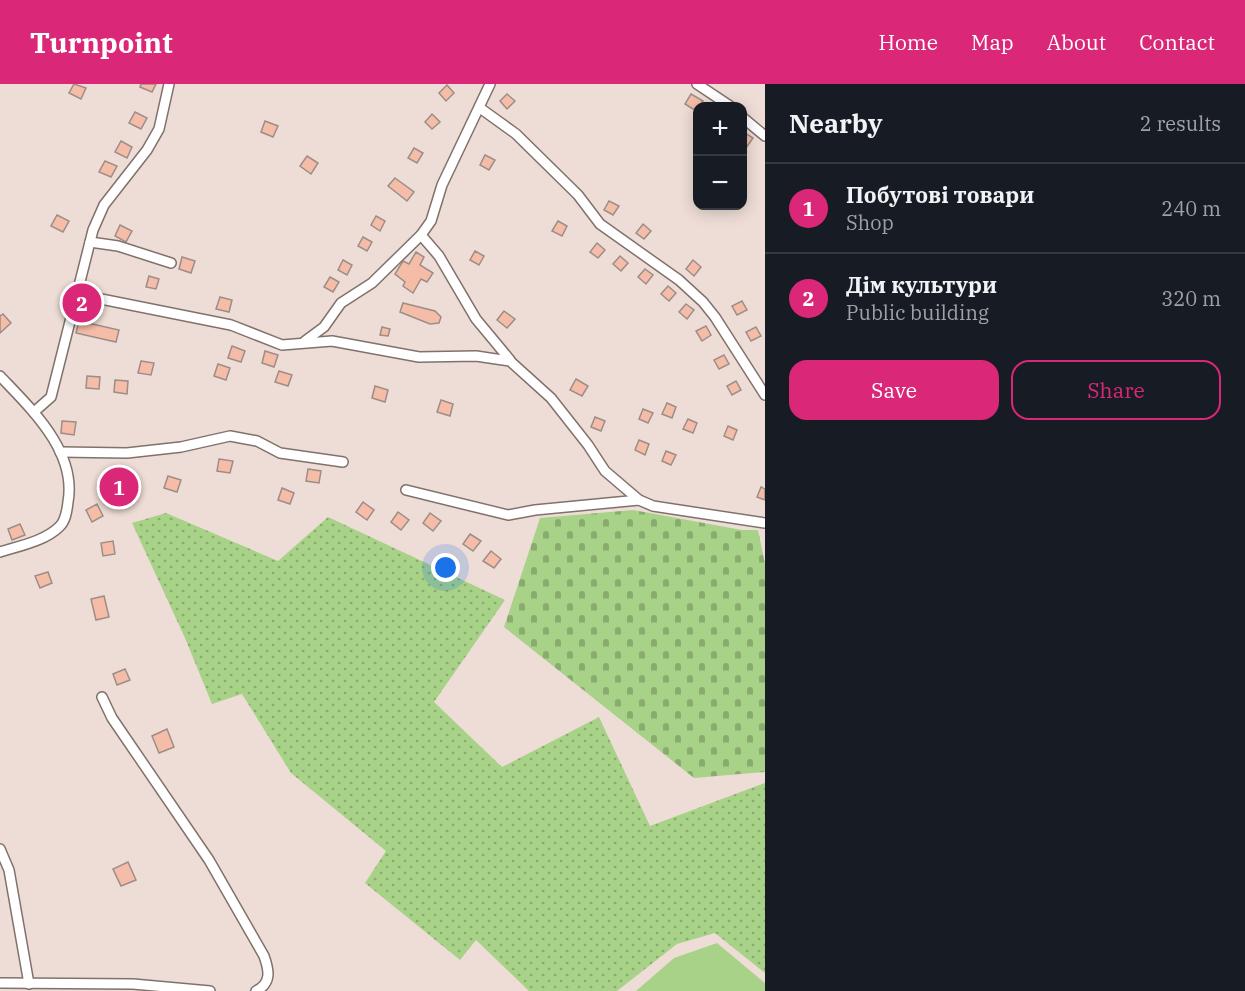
<!DOCTYPE html>
<html lang="en">
<head>
<meta charset="utf-8">
<style>
	:root { --surface:#171b24; --page:#242831; --text:#f1f3f6; --muted:#9ea1a6; --line:#363941; --accent:#db2777 }
	body { margin:0; font-family:"IBM Plex Serif",serif; background:var(--page); color:var(--text) }
	.controls { position:absolute; right:18px; top:18px; display:grid; overflow:hidden; border-radius:12px; box-shadow:0 3px 15px #0003 }
	.controls button { width:54px; height:54px; display:grid; place-items:center; padding:0; border:0; border-bottom:2px solid var(--line); background:var(--surface); color:var(--text); font:30px sans-serif }
	.you { position:absolute; left:446px; top:484px; width:21px; height:21px; margin:-15px; border:4px solid #fff; border-radius:50%; background:#1a73e8; box-shadow:0 0 0 9px #1a73e833 }
	.badge { display:grid; place-items:center; width:39px; height:39px; border-radius:50%; background:var(--accent); color:#fff; font-size:20px; font-weight:700 }
	.pin { position:absolute; translate:-50% -50%; border:3px solid #fff; box-shadow:0 2px 6px #0006 }
	.list { margin:0; padding:0; list-style:none }
	h2 { display:flex; justify-content:space-between; align-items:center; height:78px; margin:0; padding:0 24px; font-size:26px }
	h2 small { font-size:20px; font-weight:400; color:var(--muted) }
	.list li { display:grid; grid-template-columns:39px 1fr auto; gap:18px; align-items:center; box-sizing:border-box; height:90px; padding:0 24px; border-top:2px solid var(--line) }
	.list b { display:block; font-size:22px; white-space:nowrap }
	.list p { margin:0; font-size:20px; white-space:nowrap; color:var(--muted) }
	.list em { font-size:20px; font-style:normal; color:var(--muted) }
	.actions { display:flex; gap:12px; padding:18px 24px }
	.actions a { flex:1; padding:14px 0; border:2px solid var(--accent); border-radius:18px; text-align:center; font-size:21px; color:var(--accent) }
	.actions .main { background:var(--accent); color:#fff }
	.map { position:relative; flex:none; width:765px; height:907px; overflow:hidden }
	header { display:flex; align-items:center; gap:36px; box-sizing:border-box; height:84px; padding:0 30px; background:var(--accent); color:#fff }
	header strong { font-size:28px }
	nav { display:flex; gap:33px; margin-inline-start:auto; font-size:21px }
	main { display:flex }
	aside { flex:1; background:var(--surface) }
	.map>svg:first-child { display:block }
	.grass { fill:#a8d287 }
	.cemetery { fill:url(#cemetery-stones) }
	.park { fill:url(#park-dots) }
	.building { fill:#f5bda7; stroke:#9d8d87; stroke-width:1.5 }
	.lines { fill:none; stroke-linecap:round; stroke-linejoin:round }
	.street-casing { stroke:#80716b; stroke-width:12 }
	.street { stroke:#fff; stroke-width:9 }
</style>
</head>
<body>
<header>
<strong>Turnpoint</strong>
<nav><a>Home</a><a>Map</a><a>About</a><a>Contact</a></nav>
</header>
<main>
<div class="map">
<svg width="765" height="907" viewBox="0 0 765 907">
	<defs>
		<pattern id="cemetery-stones" width="16" height="16" patternUnits="userSpaceOnUse" patternTransform="scale(1.5)"><rect width="16" height="16" fill="#a8d287"/><path d="M2 7V4a2 2 0 0 1 4 0v3zM10 15v-3a2 2 0 0 1 4 0v3z" fill="#8aab6f"/></pattern>
		<pattern id="park-dots" width="8" height="8" patternUnits="userSpaceOnUse" patternTransform="scale(1.5)"><rect width="8" height="8" fill="#a8d287"/><path d="M2 2h.1M6 6h.1" fill="none" stroke="#8aab6f" stroke-width="1.8" stroke-linecap="round"/></pattern>
	</defs>
	<rect width="100%" height="100%" fill="#eeddd6"/>
	<path class="grass" d="M717 859 765 899V907H636L674 874Z"/>
	<path class="cemetery" d="M633 426 742 446H758L765 480V688L694 694 504 543 540 434Z"/>
	<path class="park" d="M166 429 278 477 328 433 505 516 434 618 502 683 599 633 650 742 765 699V889L715 849 677 860 617 907H529L476 856 460 876 365 799 386 767 291 689 242 610 212 620 185 554 132 439Z"/>
	<g class="building">
		<path d="M74 0 86 4 81 15 69 9Z"/>
		<path d="M141 0H156L152 8 140 3Z"/>
		<path d="M447 1 454 9 446 17 439 9Z"/>
		<path d="M507 10 515 17 507 25 500 17Z"/>
		<path d="M691 10 703 17 696 27 685 20Z"/>
		<path d="M135 28 147 34 141 45 129 39Z"/>
		<path d="M432 30 440 38 432 45 425 38Z"/>
		<path d="M265 37 278 42 273 53 261 48Z"/>
		<path d="M742 47 753 54 746 64 742 62Z"/>
		<path d="M121 57 132 63 127 74 115 68Z"/>
		<path d="M414 64 423 69 417 79 408 74Z"/>
		<path d="M485 71 495 76 489 86 480 81Z"/>
		<path d="M307 72 318 79 311 90 300 82Z"/>
		<path d="M105 77 117 82 111 93 99 88Z"/>
		<path d="M395 94 414 108 407 117 388 102Z"/>
		<path d="M609 117 619 122 613 131 604 126Z"/>
		<path d="M57 131 69 137 63 148 51 142Z"/>
		<path d="M376 132 385 137 380 147 371 141Z"/>
		<path d="M558 137 567 142 562 152 552 147Z"/>
		<path d="M643 140 651 147 644 155 636 149Z"/>
		<path d="M120 141 132 147 126 158 115 152Z"/>
		<path d="M363 153 372 158 367 167 358 162Z"/>
		<path d="M597 159 605 166 598 174 590 168Z"/>
		<path d="M475 167 484 172 479 181 470 176Z"/>
		<path d="M416 168 424 173 420 181 433 189 427 198 421 195 413 209 403 202 405 198 395 190 403 177 409 180Z"/>
		<path d="M620 172 628 179 621 187 613 180Z"/>
		<path d="M182 173 195 177 191 189 179 185Z"/>
		<path d="M343 176 352 181 347 191 338 186Z"/>
		<path d="M693 176 701 183 694 192 686 185Z"/>
		<path d="M645 185 653 191 646 200 638 193Z"/>
		<path d="M149 192 159 195 156 205 146 203Z"/>
		<path d="M330 193 339 198 333 208 324 203Z"/>
		<path d="M668 202 676 209 669 217 661 210Z"/>
		<path d="M220 213 232 216 229 228 216 225Z"/>
		<path d="M742 217 747 226 737 231 732 222Z"/>
		<path d="M403 219 435 227 441 233 439 239 430 240 400 228Z"/>
		<path d="M686 220 694 226 687 235 679 228Z"/>
		<path d="M504 227 515 235 507 244 497 236Z"/>
		<path d="M3 230 11 239 0 249V232Z"/>
		<path d="M79 237 119 246 116 258 76 249Z"/>
		<path d="M706 242 711 251 702 257 696 247Z"/>
		<path d="M382 243 390 245 388 252 380 251Z"/>
		<path d="M756 243 761 252 751 257 746 248Z"/>
		<path d="M232 262 245 267 241 278 228 274Z"/>
		<path d="M265 267 278 271 274 283 262 279Z"/>
		<path d="M724 271 729 280 719 285 714 276Z"/>
		<path d="M141 277 154 279 151 291 138 289Z"/>
		<path d="M218 280 230 284 226 296 214 292Z"/>
		<path d="M279 287 292 291 288 302 275 298Z"/>
		<path d="M87 292 100 293 99 305 86 304Z"/>
		<path d="M576 295 588 302 582 312 570 306Z"/>
		<path d="M115 296 128 297 127 310 114 308Z"/>
		<path d="M736 297 741 306 732 311 727 302Z"/>
		<path d="M375 302 388 306 385 318 372 314Z"/>
		<path d="M441 316 453 320 450 332 437 328Z"/>
		<path d="M667 319 676 323 672 334 662 330Z"/>
		<path d="M643 325 653 329 648 339 639 335Z"/>
		<path d="M595 333 605 337 601 347 591 343Z"/>
		<path d="M688 335 697 339 693 349 683 345Z"/>
		<path d="M62 337 76 338 74 351 61 349Z"/>
		<path d="M728 342 737 346 733 356 724 352Z"/>
		<path d="M639 356 649 360 645 371 635 366Z"/>
		<path d="M666 367 676 371 671 381 662 377Z"/>
		<path d="M219 375 233 377 230 389 217 387Z"/>
		<path d="M308 385 321 387 319 399 306 397Z"/>
		<path d="M117 392 122 402 103 413 97 402Z"/>
		<path d="M168 392 181 396 177 408 164 404Z"/>
		<path d="M761 403 765 405V416L757 413Z"/>
		<path d="M282 404 294 409 290 420 278 416Z"/>
		<path d="M363 418 374 426 367 436 356 428Z"/>
		<path d="M97 420 103 432 92 438 86 426Z"/>
		<path d="M398 428 409 436 401 446 391 438Z"/>
		<path d="M430 429 441 437 433 447 423 439Z"/>
		<path d="M20 440 25 451 12 456 8 445Z"/>
		<path d="M470 450 481 457 473 467 463 460Z"/>
		<path d="M113 457 115 470 103 472 101 459Z"/>
		<path d="M491 467 501 475 494 484 483 477Z"/>
		<path d="M48 488 52 499 40 504 35 492Z"/>
		<path d="M104 512 109 533 96 536 91 515Z"/>
		<path d="M125 585 130 596 117 601 113 590Z"/>
		<path d="M167 645 174 663 159 669 152 652Z"/>
		<path d="M128 778 136 796 121 802 113 785Z"/>
	</g>
	<g class="lines">
		<defs>
			<g id="street">
				<path d="M697 0 730 22"/>
				<path d="M480 24 516 50 578 111 600 140 679 196 703 218 715 233 765 311"/>
				<path d="M742 33 765 52"/>
				<path d="M421 151 439 172 476 235 510 276"/>
				<path d="M90 158 118 162 171 179"/>
				<path d="M76 210 231 241 282 261 332 257 419 273 476 272 510 277 551 314 588 361 605 387 639 416 653 422 765 439"/>
				<path d="M305 257 324 243 341 219 372 199 421 151 431 137 442 101 490 0"/>
				<path d="M0 292C31 325 77 367 68 418 67 426 66 437 59 443 45 457 19 462 0 468"/>
				<path d="M34 328 51 313 93 146 104 121 147 66 159 45 169 0"/>
				<path d="M60 368 127 369 181 363 230 352 257 357 280 369 343 378"/>
				<path d="M406 406 508 431 535 426 639 416"/>
				<path d="M102 613 112 634 209 776 264 872C269 886 272 899 256 907"/>
				<path d="M0 765 9 786 29 900"/>
				<path d="M0 899 133 900 210 907"/>
			</g>
		</defs>
		<use href="#street" class="street-casing"/>
		<use href="#street" class="street"/>
	</g>
</svg>
<div class="controls">
<button>+</button>
<button>−</button>
</div>
<div class="you"></div>
<div class="pin badge" style="left:119px;top:403px">1</div>
<div class="pin badge" style="left:82px;top:219px">2</div>
</div>
<aside>
<h2>Nearby<small>2 results</small></h2>
<ul class="list">
<li><span class="badge">1</span><div><b>Побутові товари</b><p>Shop</p></div><em>240 m</em></li>
<li><span class="badge">2</span><div><b>Дім культури</b><p>Public building</p></div><em>320 m</em></li>
</ul>
<div class="actions"><a class="main">Save</a><a>Share</a></div>
</aside>
</main>
</body>
</html>
